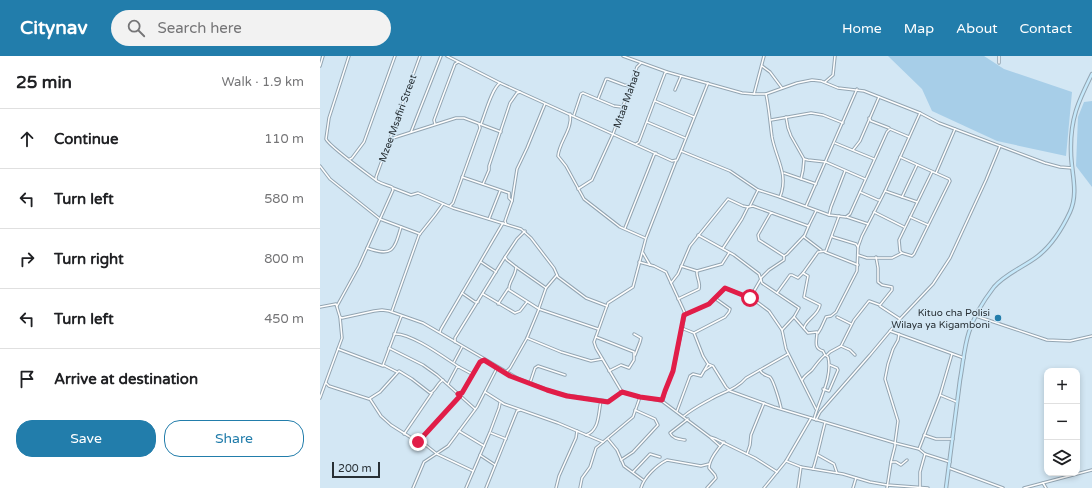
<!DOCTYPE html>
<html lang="en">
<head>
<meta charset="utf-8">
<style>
	:root { --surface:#fff; --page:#f2f2f2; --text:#202124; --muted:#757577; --line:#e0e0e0; --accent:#227dab }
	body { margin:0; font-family:"Varela Round",sans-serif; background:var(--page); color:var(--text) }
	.controls { position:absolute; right:12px; bottom:12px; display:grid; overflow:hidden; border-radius:8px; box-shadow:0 2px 6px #0003 }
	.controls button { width:36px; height:36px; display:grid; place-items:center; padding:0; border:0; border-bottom:1px solid var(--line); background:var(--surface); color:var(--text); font:20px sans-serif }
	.scale { position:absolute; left:12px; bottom:10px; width:48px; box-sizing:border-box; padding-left:4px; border:2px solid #283035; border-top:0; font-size:11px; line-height:14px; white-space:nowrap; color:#283035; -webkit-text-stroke:3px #d3e7f4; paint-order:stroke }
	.stop { position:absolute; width:12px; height:12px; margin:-9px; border:3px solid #e11d48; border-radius:50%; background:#fff }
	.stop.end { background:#e11d48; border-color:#fff; box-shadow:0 1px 4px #0008 }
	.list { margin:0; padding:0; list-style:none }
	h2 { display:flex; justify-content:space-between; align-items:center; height:52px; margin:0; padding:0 16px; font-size:17px }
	h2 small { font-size:13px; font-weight:400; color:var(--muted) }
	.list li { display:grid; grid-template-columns:26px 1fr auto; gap:12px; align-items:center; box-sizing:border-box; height:60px; padding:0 16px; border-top:1px solid var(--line) }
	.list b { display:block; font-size:15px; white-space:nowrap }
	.list em { font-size:13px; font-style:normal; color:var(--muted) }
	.actions { display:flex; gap:8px; padding:12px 16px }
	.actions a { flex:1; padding:9px 0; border:1px solid var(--accent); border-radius:16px; text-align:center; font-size:14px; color:var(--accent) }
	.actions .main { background:var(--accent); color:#fff }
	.icon { flex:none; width:22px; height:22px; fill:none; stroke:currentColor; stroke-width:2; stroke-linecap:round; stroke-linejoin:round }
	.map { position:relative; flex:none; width:772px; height:432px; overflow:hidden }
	header { display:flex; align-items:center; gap:24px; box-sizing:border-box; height:56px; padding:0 20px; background:var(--accent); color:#fff }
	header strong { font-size:19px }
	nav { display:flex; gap:22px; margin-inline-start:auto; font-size:14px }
	.search { width:280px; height:36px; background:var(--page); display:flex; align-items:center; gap:10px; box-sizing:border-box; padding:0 14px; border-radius:22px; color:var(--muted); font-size:15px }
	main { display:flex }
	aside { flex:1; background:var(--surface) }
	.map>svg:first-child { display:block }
	.green { fill:#a7cee8 }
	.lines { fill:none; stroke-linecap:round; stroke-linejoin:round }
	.street-casing { stroke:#93a5b2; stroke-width:3.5 }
	.secondary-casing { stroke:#93a5b2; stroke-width:4.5 }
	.street { stroke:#fff; stroke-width:1.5 }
	.secondary { stroke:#c5e8fa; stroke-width:2.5 }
	.route { stroke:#e11d48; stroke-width:5 }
	.poi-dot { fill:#227dab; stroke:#d3e7f4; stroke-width:1.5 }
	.labels { text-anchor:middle; stroke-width:3; stroke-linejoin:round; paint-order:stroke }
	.street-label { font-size:10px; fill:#283035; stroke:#d3e7f4 }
	.poi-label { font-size:10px; fill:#283035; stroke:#d3e7f4; text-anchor:end }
</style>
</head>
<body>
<header>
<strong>Citynav</strong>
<div class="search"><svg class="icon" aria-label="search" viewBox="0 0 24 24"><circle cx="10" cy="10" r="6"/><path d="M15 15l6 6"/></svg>Search here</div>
<nav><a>Home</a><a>Map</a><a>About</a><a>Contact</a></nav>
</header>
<main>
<aside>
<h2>25 min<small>Walk · 1.9 km</small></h2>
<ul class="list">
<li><svg class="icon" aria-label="ahead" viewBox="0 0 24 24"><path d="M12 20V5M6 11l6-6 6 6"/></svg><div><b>Continue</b></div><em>110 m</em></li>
<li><svg class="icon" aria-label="left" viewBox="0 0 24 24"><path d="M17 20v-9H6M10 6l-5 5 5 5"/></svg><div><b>Turn left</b></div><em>580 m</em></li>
<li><svg class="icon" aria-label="right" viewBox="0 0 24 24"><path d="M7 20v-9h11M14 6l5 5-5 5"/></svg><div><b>Turn right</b></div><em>800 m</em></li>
<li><svg class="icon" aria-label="left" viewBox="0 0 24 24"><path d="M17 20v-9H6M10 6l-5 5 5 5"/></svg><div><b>Turn left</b></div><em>450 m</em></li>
<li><svg class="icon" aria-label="arrive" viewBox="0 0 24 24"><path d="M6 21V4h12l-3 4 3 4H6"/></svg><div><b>Arrive at destination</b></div></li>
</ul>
<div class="actions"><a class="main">Save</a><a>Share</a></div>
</aside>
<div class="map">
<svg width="772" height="432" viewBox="0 0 772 432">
	<rect width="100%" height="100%" fill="#d3e7f4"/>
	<g class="green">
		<path d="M568 0H664L684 13 752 36 746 100 677 85 612 55 602 33Z"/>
		<path d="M772 45V131L756 110 758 61 764 46Z"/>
	</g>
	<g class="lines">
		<defs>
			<g id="street">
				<path d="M127 0 180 27 352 105 357 104 361 95 388 27"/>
				<path d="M303 0 347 16 422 37 434 38H446L477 27 492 24 501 25 518 32 544 35 600 57 619 67 725 107 740 111 752 112"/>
				<path d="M679 0V7"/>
				<path d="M0 10 3 0"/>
				<path d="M442 10 450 16 462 32"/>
				<path d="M505 26 513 19 515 0"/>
				<path d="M355 34 361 20"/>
				<path d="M434 38 444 0"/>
				<path d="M446 38C449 52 450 66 452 81 456 103 469 118 460 141"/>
				<path d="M278 43 286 23H288L304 29 310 30"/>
				<path d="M335 45 374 61"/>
				<path d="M250 58C253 73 239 86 238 100L246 110 264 143 300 171 325 182"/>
				<path d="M254 59 261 38 263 37 294 50 302 51"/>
				<path d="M466 61 468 72 471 80 484 103 483 114 481 123"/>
				<path d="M549 62 551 65 569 72"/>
				<path d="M451 64 491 57 503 59 523 67"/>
				<path d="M327 66 365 82"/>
				<path d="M115 68 114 64 135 8 138 6"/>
				<path d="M161 68C165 58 172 32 180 27"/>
				<path d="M91 76 121 0"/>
				<path d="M69 85 73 82 136 62H144L181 76"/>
				<path d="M515 87 554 103"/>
				<path d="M316 88 319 86 345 17 347 16"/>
				<path d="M533 94 540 85 559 41"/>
				<path d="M361 95 410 115 438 134 460 141 509 159 526 161 530 158 567 76 570 73 589 81"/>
				<path d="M580 101 629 123 630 125 594 198 592 200 582 197 580 195 579 184 612 116"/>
				<path d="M30 103 32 102 44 86 75 0"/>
				<path d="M484 103 488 104 506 106 545 123"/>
				<path d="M0 110 10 123 60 163 100 178"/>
				<path d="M464 117 496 128"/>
				<path d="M616 117 635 73"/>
				<path d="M142 121 189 137"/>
				<path d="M56 124V121L100 0"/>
				<path d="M163 128 169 114V110L190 47 197 37 200 36"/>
				<path d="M73 132 91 139 98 137 133 152 201 173 211 182 234 212 238 221 266 242 287 250"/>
				<path d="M258 133 272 124 293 78 317 11 321 7"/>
				<path d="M565 135 597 146"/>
				<path d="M540 136 558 144H560"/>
				<path d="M189 137V142L192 145"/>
				<path d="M582 141 597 109"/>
				<path d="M130 150 133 147 160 72 159 68"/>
				<path d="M430 150 438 134"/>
				<path d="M486 150 537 33"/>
				<path d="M554 156 584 171"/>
				<path d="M452 157 450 158 438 179 439 184 464 200 467 198 484 180"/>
				<path d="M509 159 511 151 525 115"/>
				<path d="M527 161 548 168"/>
				<path d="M590 161 608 169"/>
				<path d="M169 163 180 135"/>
				<path d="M186 168 185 165 192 145 197 113 207 92 225 48"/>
				<path d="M489 169 484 181 501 194"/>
				<path d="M305 172 334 99 336 97"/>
				<path d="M205 175 197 183 185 201 187 204 196 211C196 220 188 226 189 234L219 253 278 273"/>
				<path d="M378 179 414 199 439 218 442 227 479 252 474 261 488 277 497 276C497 285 493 292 503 295L505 299 508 301C513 321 499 344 494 363"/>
				<path d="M512 180 513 181 536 188 538 191"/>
				<path d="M47 192C72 201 74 195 81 171"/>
				<path d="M403 192 422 163 428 151"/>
				<path d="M505 196 538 209"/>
				<path d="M323 197 330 209"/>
				<path d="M538 199 547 202H572L582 197"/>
				<path d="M161 206 176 216"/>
				<path d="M319 206 334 210 346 216 364 255 365 259 353 315 345 335 343 344"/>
				<path d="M361 210 377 215 402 208 409 197"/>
				<path d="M196 211 226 232 219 252"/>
				<path d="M441 222 449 214 464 204V200"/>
				<path d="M351 227 358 218 370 190 408 143 423 150 428 151 433 150 488 170 489 169 496 155"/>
				<path d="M226 232 237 219"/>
				<path d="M142 237 155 246H158"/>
				<path d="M457 237 470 219H472L478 222 483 217"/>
				<path d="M163 238 195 257 200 255 207 246"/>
				<path d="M430 242 441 223"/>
				<path d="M358 243 379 233C381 227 376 221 377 215"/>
				<path d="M178 248 188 233"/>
				<path d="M17 250 39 210 73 134 72 131C67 129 62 128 57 125 49 119 9 90 6 83L9 62 29 0"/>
				<path d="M560 250 580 263"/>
				<path d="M0 251 16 248 20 261 22 262 54 255 62 254 69 255 103 267 199 323 239 338 288 345 302 336 320 341 342 345 390 381 396 383 435 402 457 416"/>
				<path d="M72 255 99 179 115 159 123 148"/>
				<path d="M365 259 389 248 405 232 433 243 449 255 462 274 466 293 496 353"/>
				<path d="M656 260 727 284 750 285 772 280"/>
				<path d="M517 261 531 268"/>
				<path d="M362 271 364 273 374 277 383 300 388 308 393 310 406 331 410 335 454 351 575 387V390L571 406"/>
				<path d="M484 272C486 263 498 260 500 249L484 241 488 220 483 217 498 196 506 195 519 160"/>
				<path d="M462 274 474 261"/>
				<path d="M570 275 644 302"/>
				<path d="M120 276 121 273 183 167"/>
				<path d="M374 277 405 261 409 256 410 253 396 243"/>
				<path d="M498 277 501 272 506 261 511 260 516 256 537 215 538 191 542 180 565 135 600 57"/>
				<path d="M74 278C90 276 125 302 139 311"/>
				<path d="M314 278 321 282 320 286 315 299"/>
				<path d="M579 278 578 284 573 293 568 308 565 323 578 365 575 387 599 393 605 398 630 406"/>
				<path d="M276 281 314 296V304L309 312 301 309 289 315"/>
				<path d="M207 282 241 296 271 305 282 303"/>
				<path d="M135 286V282L185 201"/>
				<path d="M521 290 530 294 535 299"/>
				<path d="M69 292 103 309 117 319 155 353"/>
				<path d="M18 293 63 310"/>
				<path d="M507 299 510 296 521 290 534 264 549 245 560 249 572 234V231L562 229 558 226V212L556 201"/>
				<path d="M134 306 142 291"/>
				<path d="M385 314 391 310"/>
				<path d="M440 314C442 319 446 319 450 321 454 325 460 347 461 352"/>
				<path d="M77 316 63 309 81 261 82 260"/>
				<path d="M186 316 190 312 207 282 219 253"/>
				<path d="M482 324C485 319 488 318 492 314 496 309 499 304 505 299"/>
				<path d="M6 327 9 330 49 343 60 336 79 315 92 323 110 337C116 335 117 327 123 324"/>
				<path d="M210 327 215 312 218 310 245 319"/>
				<path d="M128 328 137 311H139L152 318"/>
				<path d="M503 333 509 335 518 314 517 312 510 309"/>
				<path d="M165 336 184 348 238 367 283 386"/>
				<path d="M302 336 276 292 274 286 288 247 313 231 326 182 356 105"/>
				<path d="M138 338 142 337 160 306 164 304"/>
				<path d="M620 339 637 346"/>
				<path d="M0 342 22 282 20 261"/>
				<path d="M50 343 61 360 71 369 90 381 107 390 117 398 153 415"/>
				<path d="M357 355 370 320 373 318 381 320 388 308"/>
				<path d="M364 360C372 353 382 348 391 343 403 336 417 333 426 322L468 298"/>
				<path d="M496 364 500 356 550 299 580 263 613 228 630 202 666 124 680 90"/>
				<path d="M139 375 164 390"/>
				<path d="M171 377 186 383"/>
				<path d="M84 378 112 337"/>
				<path d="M266 379C280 374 278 357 281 345"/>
				<path d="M604 379 616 383H633"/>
				<path d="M391 382 400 390"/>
				<path d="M288 383 297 394 304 410 323 424"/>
				<path d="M365 384C359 383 353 383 350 377L368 363"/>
				<path d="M98 386 140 340"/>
				<path d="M599 393 620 339 632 298"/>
				<path d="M427 398 430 389 431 379 444 347"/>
				<path d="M160 399 175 409"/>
				<path d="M498 399 514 408 517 417"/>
				<path d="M301 404 313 396 338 369 335 363 315 354"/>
				<path d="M466 405 481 411 523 418 550 426 567 429 608 432"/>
				<path d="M629 412 683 432"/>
				<path d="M493 413C498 398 501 382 505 367"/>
				<path d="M313 416 330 398 340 401"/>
				<path d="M723 427 726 432"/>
				<path d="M600 431V416L605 398"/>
				<path d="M93 432 104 406 128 390 157 351 177 312"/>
				<path d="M146 432 170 376 179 352 180 347"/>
				<path d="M166 432 197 355 200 354"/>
				<path d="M236 432 239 420 256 382 257 375"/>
				<path d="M260 432 262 422 270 411 276 392 313 361 320 341"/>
				<path d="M321 432C324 421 337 409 347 404L381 410 389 408"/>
				<path d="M387 432 396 422 395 419 389 412C389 404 398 392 404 386"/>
				<path d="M444 432 466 405 491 362"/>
				<path d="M478 432 481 411"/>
				<path d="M533 432 536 422"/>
				<path d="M567 432 571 406H576L581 409 587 404"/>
				<path d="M704 432 772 414"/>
			</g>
			<path id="secondary" d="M626 432C631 396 635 360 640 324 643 308 644 291 649 276 654 260 664 244 674 231 686 217 704 211 718 200 732 189 743 171 750 156 759 136 751 116 751 96 750 63 758 46 772 18"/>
		</defs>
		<use href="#street" class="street-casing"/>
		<use href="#secondary" class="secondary-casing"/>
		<use href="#street" class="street"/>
		<use href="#secondary" class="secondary"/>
	</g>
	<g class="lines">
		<path class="route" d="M98 386 140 340 138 338 142 337 160 306 164 304 190 320 227 334 247 340 288 346 302 336 320 341 342 344 345 335 353 315 364 259 389 248 405 232 430 242"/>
	</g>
	<circle class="poi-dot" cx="678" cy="262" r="4"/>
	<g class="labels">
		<g class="street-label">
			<text transform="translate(306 43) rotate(-70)" y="4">Mtaa Mahad</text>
			<text transform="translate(77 62) rotate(-70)" y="4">Mzee Msafiri Street</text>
		</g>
		<g class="poi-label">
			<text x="670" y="260">Kituo cha Polisi<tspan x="670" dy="12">Wilaya ya Kigamboni</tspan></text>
		</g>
	</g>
</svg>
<div class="controls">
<button>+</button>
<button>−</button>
<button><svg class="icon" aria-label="layers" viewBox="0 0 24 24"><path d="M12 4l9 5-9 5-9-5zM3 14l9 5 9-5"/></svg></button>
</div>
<div class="scale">200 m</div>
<div class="stop" style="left:430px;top:242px"></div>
<div class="stop end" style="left:98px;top:386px"></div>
</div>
</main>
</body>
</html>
